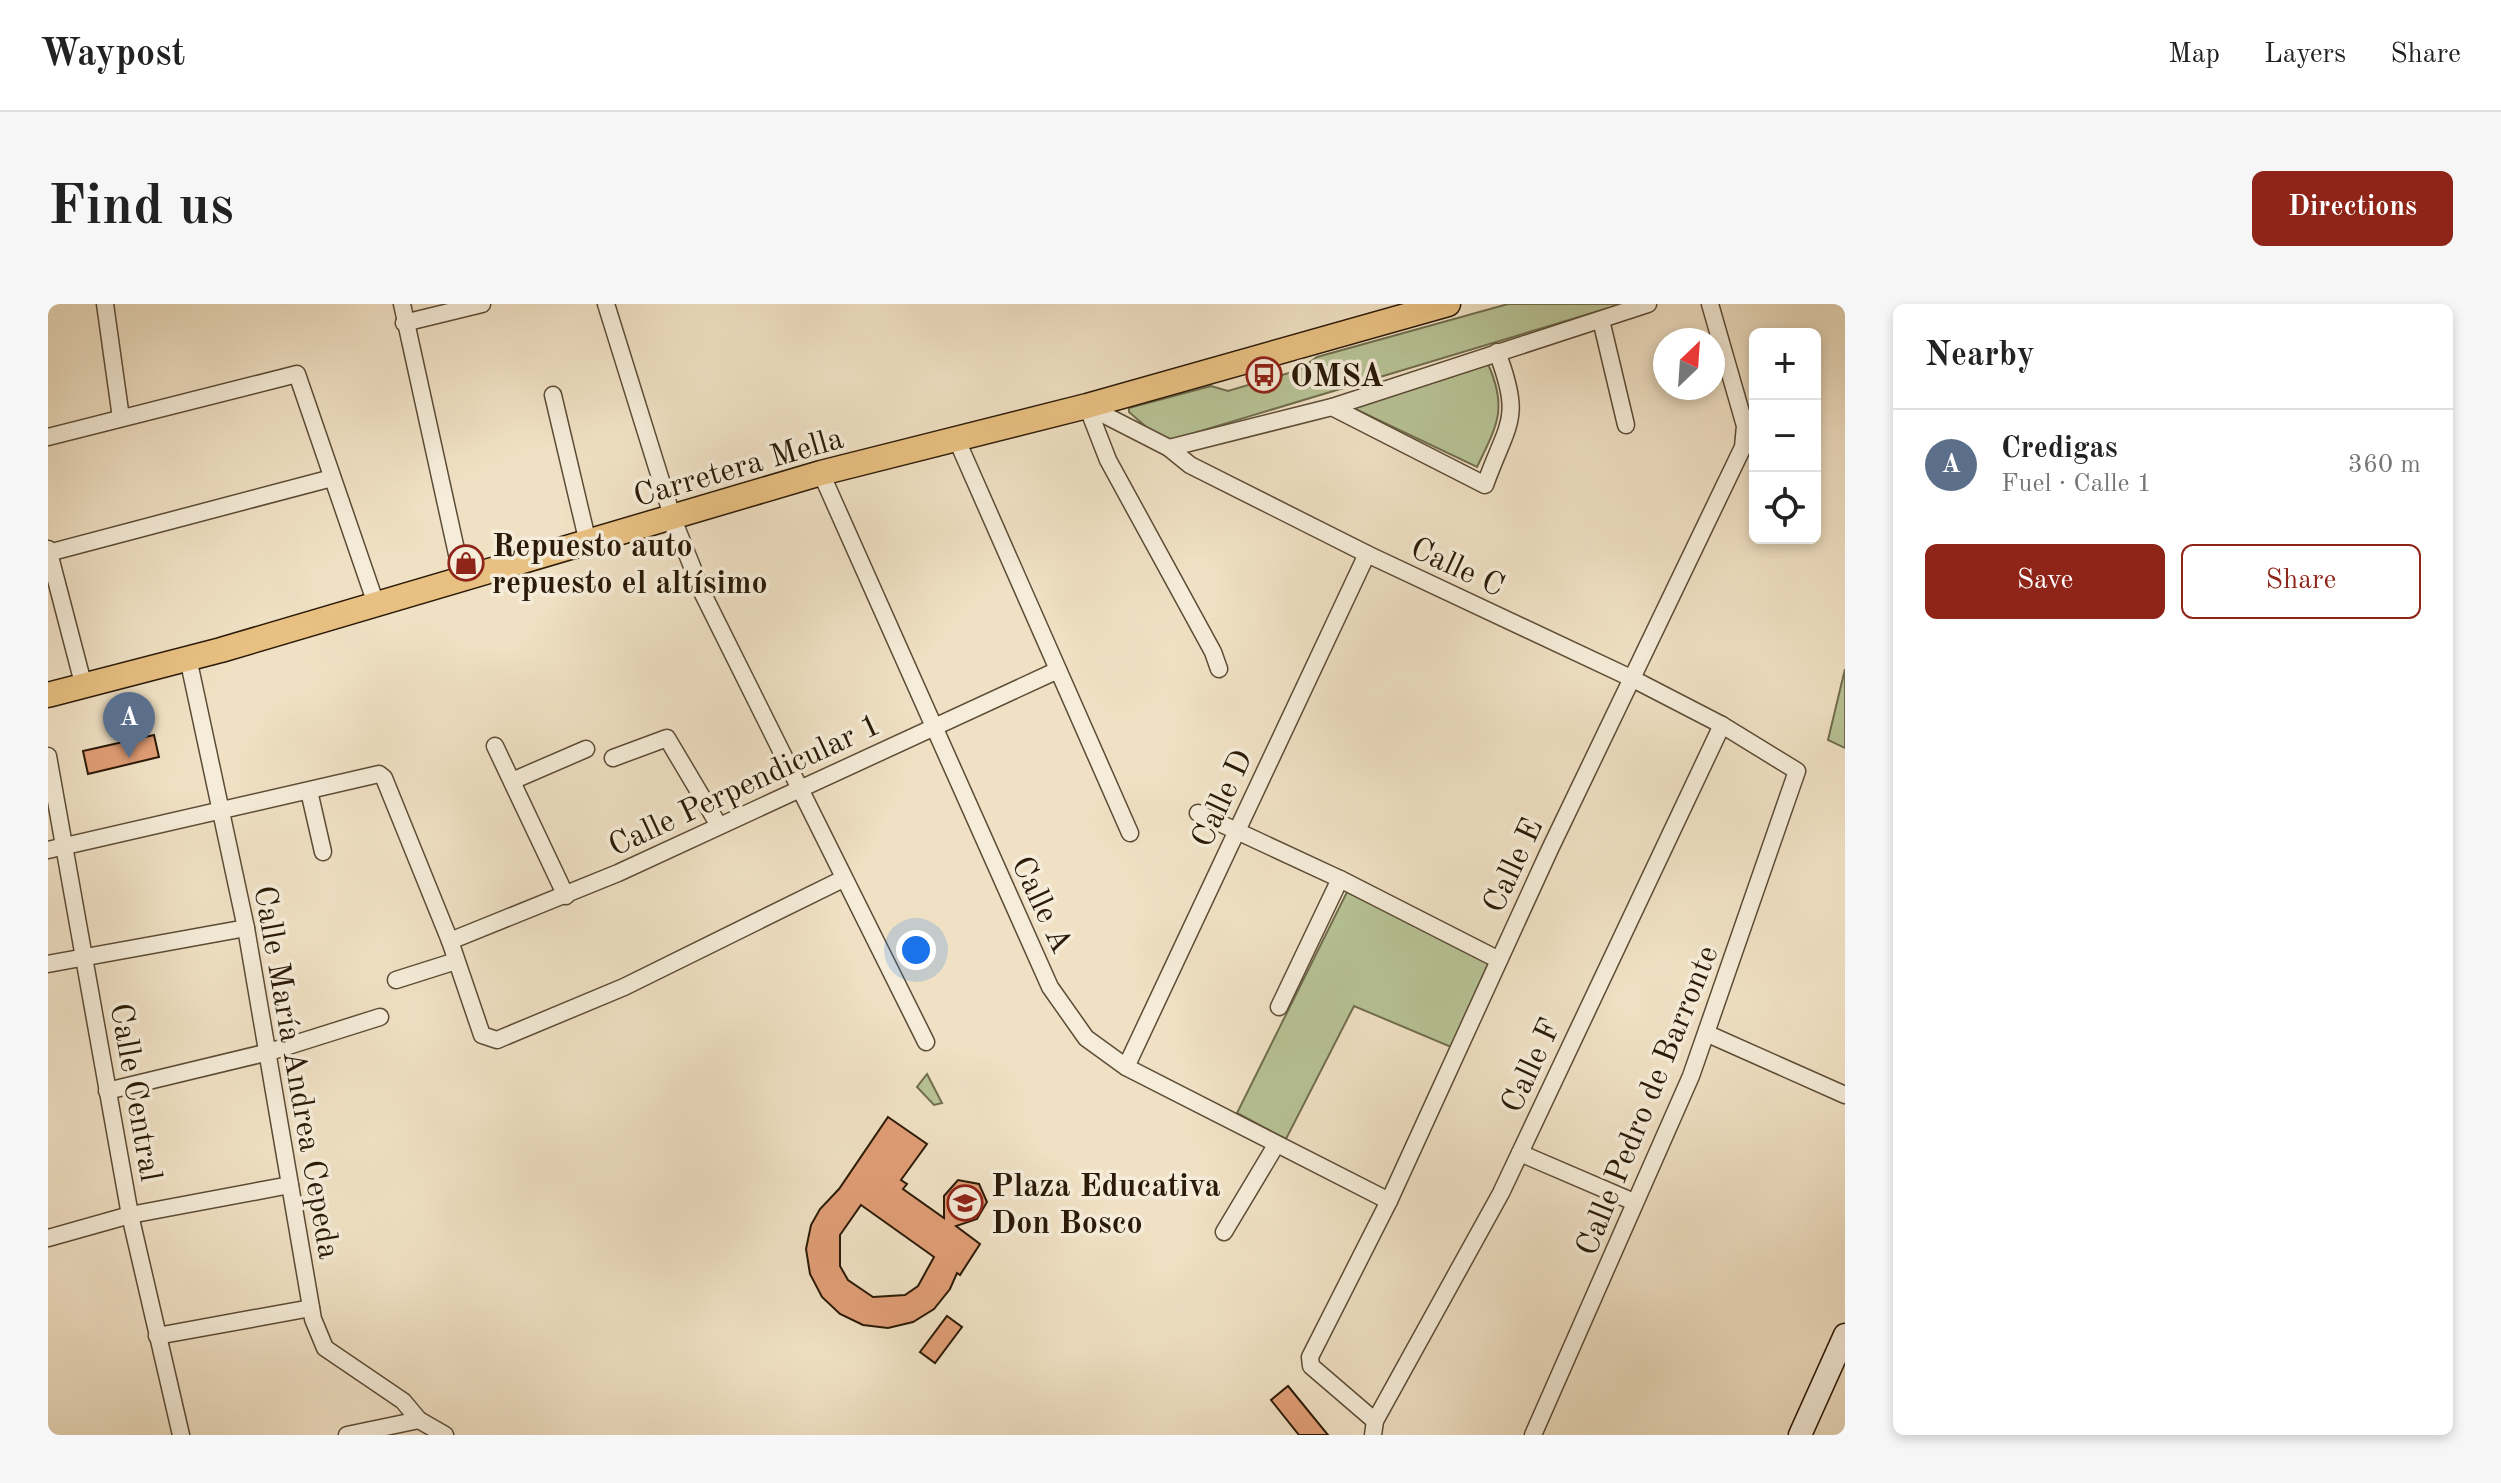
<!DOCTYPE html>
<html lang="en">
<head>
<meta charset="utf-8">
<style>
	:root { --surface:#fff; --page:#f6f6f6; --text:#222; --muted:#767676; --line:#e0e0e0; --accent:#8f2418 }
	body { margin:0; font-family:"Old Standard TT",serif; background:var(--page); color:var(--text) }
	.controls { position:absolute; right:24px; top:24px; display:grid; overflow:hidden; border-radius:12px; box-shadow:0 4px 12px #0003 }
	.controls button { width:72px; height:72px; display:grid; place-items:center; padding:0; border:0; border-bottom:2px solid var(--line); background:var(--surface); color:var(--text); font:40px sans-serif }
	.compass { position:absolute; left:1605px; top:24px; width:72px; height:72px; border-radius:50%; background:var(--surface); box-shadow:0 4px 12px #0003; rotate:25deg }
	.you { position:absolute; left:868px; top:646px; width:28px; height:28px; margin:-20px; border:6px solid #fff; border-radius:50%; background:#1a73e8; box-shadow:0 0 0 12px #1a73e833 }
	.badge { display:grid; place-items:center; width:52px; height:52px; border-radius:50%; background:var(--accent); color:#fff; font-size:26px; font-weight:700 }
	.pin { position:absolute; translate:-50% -66px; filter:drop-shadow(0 2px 4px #0008) }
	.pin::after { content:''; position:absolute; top:42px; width:28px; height:24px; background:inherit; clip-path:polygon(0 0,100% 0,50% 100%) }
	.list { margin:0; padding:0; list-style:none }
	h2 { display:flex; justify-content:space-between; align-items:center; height:104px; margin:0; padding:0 32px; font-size:34px }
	h2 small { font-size:26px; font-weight:400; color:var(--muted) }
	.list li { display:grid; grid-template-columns:52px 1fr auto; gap:24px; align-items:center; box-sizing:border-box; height:112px; padding:0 32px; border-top:2px solid var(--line) }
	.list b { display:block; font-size:30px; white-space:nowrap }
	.list p { margin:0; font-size:26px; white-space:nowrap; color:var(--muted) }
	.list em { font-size:26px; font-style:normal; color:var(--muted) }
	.actions { display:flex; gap:16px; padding:24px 32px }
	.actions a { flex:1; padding:18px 0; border:2px solid var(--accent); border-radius:12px; text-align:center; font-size:28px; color:var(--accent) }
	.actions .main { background:var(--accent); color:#fff }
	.icon { flex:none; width:44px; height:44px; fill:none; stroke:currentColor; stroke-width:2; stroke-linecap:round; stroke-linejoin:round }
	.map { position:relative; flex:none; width:1797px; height:1131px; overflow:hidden; border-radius:12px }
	header { display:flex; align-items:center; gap:48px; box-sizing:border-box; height:112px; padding:0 40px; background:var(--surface); border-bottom:2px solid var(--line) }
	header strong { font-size:38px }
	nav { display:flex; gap:44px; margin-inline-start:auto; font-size:28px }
	.intro { display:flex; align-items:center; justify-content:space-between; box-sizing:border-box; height:192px; padding:0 48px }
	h1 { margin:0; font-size:56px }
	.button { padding:20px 36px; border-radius:12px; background:var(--accent); color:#fff; font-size:28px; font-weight:700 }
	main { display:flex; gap:48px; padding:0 48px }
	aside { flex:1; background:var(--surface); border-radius:12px; box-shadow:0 4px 12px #0003 }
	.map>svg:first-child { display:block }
	.green { fill:#b7c396; stroke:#716e4e; stroke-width:2 }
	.building { fill:#e19e76; stroke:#2b1a07; stroke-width:2; fill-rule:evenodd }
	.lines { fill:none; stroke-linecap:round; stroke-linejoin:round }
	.street-casing { stroke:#5c4c36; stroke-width:19 }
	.secondary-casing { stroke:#2b1a07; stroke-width:25 }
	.primary-casing { stroke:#2b1a07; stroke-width:27 }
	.street { stroke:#f5ecd9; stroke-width:16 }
	.secondary { stroke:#f5ecd9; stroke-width:22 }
	.primary { stroke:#e8c082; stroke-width:24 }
	.labels { text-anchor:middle; stroke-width:7; stroke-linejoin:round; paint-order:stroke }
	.poi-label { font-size:32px; font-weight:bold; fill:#2b1a07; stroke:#f5ecd9; text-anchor:start }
	.street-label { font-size:32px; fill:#2b1a07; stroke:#f5ecd9 }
</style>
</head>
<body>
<header>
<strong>Waypost</strong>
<nav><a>Map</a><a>Layers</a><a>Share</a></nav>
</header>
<div class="intro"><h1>Find us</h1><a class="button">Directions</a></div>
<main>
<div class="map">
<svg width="1797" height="1131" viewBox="0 0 1797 1131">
	<rect width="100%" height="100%" fill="#f0e1c4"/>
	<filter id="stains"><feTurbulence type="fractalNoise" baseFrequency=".0025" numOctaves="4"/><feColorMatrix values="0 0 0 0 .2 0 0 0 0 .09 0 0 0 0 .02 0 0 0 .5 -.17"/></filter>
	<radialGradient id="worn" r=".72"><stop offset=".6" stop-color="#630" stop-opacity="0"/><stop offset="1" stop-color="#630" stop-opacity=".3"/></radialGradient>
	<g class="green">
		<path d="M1460 0H1574L1123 136 1104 128 1081 108V104L1163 82 1180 87 1251 66 1269 53Z"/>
		<path d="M1440 60C1460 105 1449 121 1429 163L1303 103Z"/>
		<path d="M1797 365V444L1780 436Z"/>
		<path d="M1299 588 1442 656 1403 743 1306 702 1238 835 1189 809Z"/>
		<path d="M879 770 894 799 886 801 869 783Z"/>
	</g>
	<g class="building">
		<path d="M106 431 111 453 40 470 35 447Z"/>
		<path d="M840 813 879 840 853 876 859 880 855 885 896 914V892L910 876 931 880 939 898 929 915 908 922 932 940 912 971 909 969 902 985 886 1005 865 1018 840 1024 815 1021 792 1010 774 993 762 970 758 945 763 921 772 905 791 885ZM813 901 886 953 870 982 857 991 825 993 800 976 792 962V931Z"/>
		<path d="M899 1012 914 1023 887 1059 872 1048Z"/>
		<path d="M1240 1082 1280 1131H1251L1223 1096Z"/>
	</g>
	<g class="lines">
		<defs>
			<g id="street">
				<path d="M57 0 73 114"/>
				<path d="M354 0 414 273"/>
				<path d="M558 0 625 215 655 290 878 738"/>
				<path d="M1553 16 1578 121"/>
				<path d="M356 19 434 0"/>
				<path d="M505 91 540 239"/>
				<path d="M1039 102 1121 144 1142 161 1319 250 1585 375 1674 421 1749 467 1643 772 1485 1131"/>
				<path d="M1039 102 1060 156 1165 348 1171 365"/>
				<path d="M1284 103 1437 181C1460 117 1475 116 1449 48"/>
				<path d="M0 133 249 70 328 300"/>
				<path d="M908 134 1082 529"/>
				<path d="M1121 144 1284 103 1600 0"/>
				<path d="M773 169 1002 683 1038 734 1078 763 1341 897"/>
				<path d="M0 245 36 383"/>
				<path d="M0 249 284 174"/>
				<path d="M140 354 198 624 265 1015 277 1044 355 1097 371 1116 397 1131"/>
				<path d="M447 442 518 592"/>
				<path d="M0 452 82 911 133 1131"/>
				<path d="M565 454 619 434 670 520"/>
				<path d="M464 477 538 445"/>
				<path d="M261 487 275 548"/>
				<path d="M1150 509 1292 575 1451 656"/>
				<path d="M0 546 331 470 336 474 402 637 434 731 449 736 576 683 795 575"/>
				<path d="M402 637 570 569 1010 366"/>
				<path d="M0 660 198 624"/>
				<path d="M348 676 408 657"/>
				<path d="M1231 703 1292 575"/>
				<path d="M1660 730 1797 791"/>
				<path d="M1078 763 1319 250"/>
				<path d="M59 787 221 748 332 713"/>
				<path d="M1472 849 1586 898"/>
				<path d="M1176 928 1228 841"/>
				<path d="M0 934 82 911 242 881"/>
				<path d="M109 1032 263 1004"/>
				<path d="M1327 1117 1263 1062 1262 1053 1341 897 1502 545 1695 143 1697 122 1662 0"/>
				<path d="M299 1131 371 1116"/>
				<path d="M1325 1131 1327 1117 1453 889 1674 421"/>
			</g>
			<path id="secondary" d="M1752 1131 1797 1031"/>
			<path id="primary" d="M0 391 173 346 773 169 1039 102 1400 0"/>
		</defs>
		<use href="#street" class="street-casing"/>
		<use href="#secondary" class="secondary-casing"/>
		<use href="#primary" class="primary-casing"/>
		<use href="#street" class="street"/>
		<use href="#secondary" class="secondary"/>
		<use href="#primary" class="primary"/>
	</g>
	<defs>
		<symbol id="bus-ring" viewBox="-11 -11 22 22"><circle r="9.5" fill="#f5ecd9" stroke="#8f2418" stroke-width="1.5"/><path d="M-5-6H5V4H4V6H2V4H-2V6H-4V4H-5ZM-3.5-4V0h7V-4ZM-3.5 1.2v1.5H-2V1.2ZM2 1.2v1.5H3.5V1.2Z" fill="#8f2418"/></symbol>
		<symbol id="shop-ring" viewBox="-11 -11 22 22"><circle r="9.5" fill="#f5ecd9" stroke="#8f2418" stroke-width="1.5"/><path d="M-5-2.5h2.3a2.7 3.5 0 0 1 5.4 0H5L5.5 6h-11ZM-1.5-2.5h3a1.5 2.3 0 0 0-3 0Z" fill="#8f2418"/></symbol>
		<symbol id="school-ring" viewBox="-11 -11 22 22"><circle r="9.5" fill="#f5ecd9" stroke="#8f2418" stroke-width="1.5"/><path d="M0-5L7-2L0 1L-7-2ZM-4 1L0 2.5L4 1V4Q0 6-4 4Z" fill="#8f2418"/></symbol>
	</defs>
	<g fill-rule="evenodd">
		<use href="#bus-ring" x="1196" y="51" width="40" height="40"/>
		<use href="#shop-ring" x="398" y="239" width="40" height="40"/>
		<use href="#school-ring" x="897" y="879" width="40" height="40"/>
	</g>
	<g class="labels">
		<g class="poi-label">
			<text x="1242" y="82">OMSA</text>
			<text x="444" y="252">Repuesto auto<tspan x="444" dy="37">repuesto el altísimo</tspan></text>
			<text x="943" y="892">Plaza Educativa<tspan x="943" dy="37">Don Bosco</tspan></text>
		</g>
		<g class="street-label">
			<text transform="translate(690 162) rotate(-16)" y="11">Carretera Mella</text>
			<text transform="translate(1410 262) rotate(25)" y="11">Calle C</text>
			<text transform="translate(696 480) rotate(-25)" y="11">Calle Perpendicular 1</text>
			<text transform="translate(1173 494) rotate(-65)" y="11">Calle D</text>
			<text transform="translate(1464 561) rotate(-65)" y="11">Calle E</text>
			<text transform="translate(995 600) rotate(65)" y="11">Calle A</text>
			<text transform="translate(1482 761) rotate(-65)" y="11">Calle F</text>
			<text transform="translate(250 768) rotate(80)" y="11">Calle María Andrea Cepeda</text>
			<text transform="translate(89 788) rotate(80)" y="11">Calle Central</text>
			<text transform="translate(1598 796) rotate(-68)" y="11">Calle Pedro de Barronte</text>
		</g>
	</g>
	<rect width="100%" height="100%" filter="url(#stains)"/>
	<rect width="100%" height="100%" fill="url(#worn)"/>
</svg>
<div class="controls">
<button>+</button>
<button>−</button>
<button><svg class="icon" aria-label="locate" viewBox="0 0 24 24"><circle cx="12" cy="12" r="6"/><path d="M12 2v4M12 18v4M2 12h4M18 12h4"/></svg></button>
</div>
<svg class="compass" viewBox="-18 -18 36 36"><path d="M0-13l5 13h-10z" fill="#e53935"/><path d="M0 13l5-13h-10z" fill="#767676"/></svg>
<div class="you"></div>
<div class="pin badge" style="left:81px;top:454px;background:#5c6f8a">A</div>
</div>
<aside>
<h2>Nearby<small></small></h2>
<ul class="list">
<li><span class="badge" style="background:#5c6f8a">A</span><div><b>Credigas</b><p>Fuel · Calle 1</p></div><em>360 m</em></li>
</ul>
<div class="actions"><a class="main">Save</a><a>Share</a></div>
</aside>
</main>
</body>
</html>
